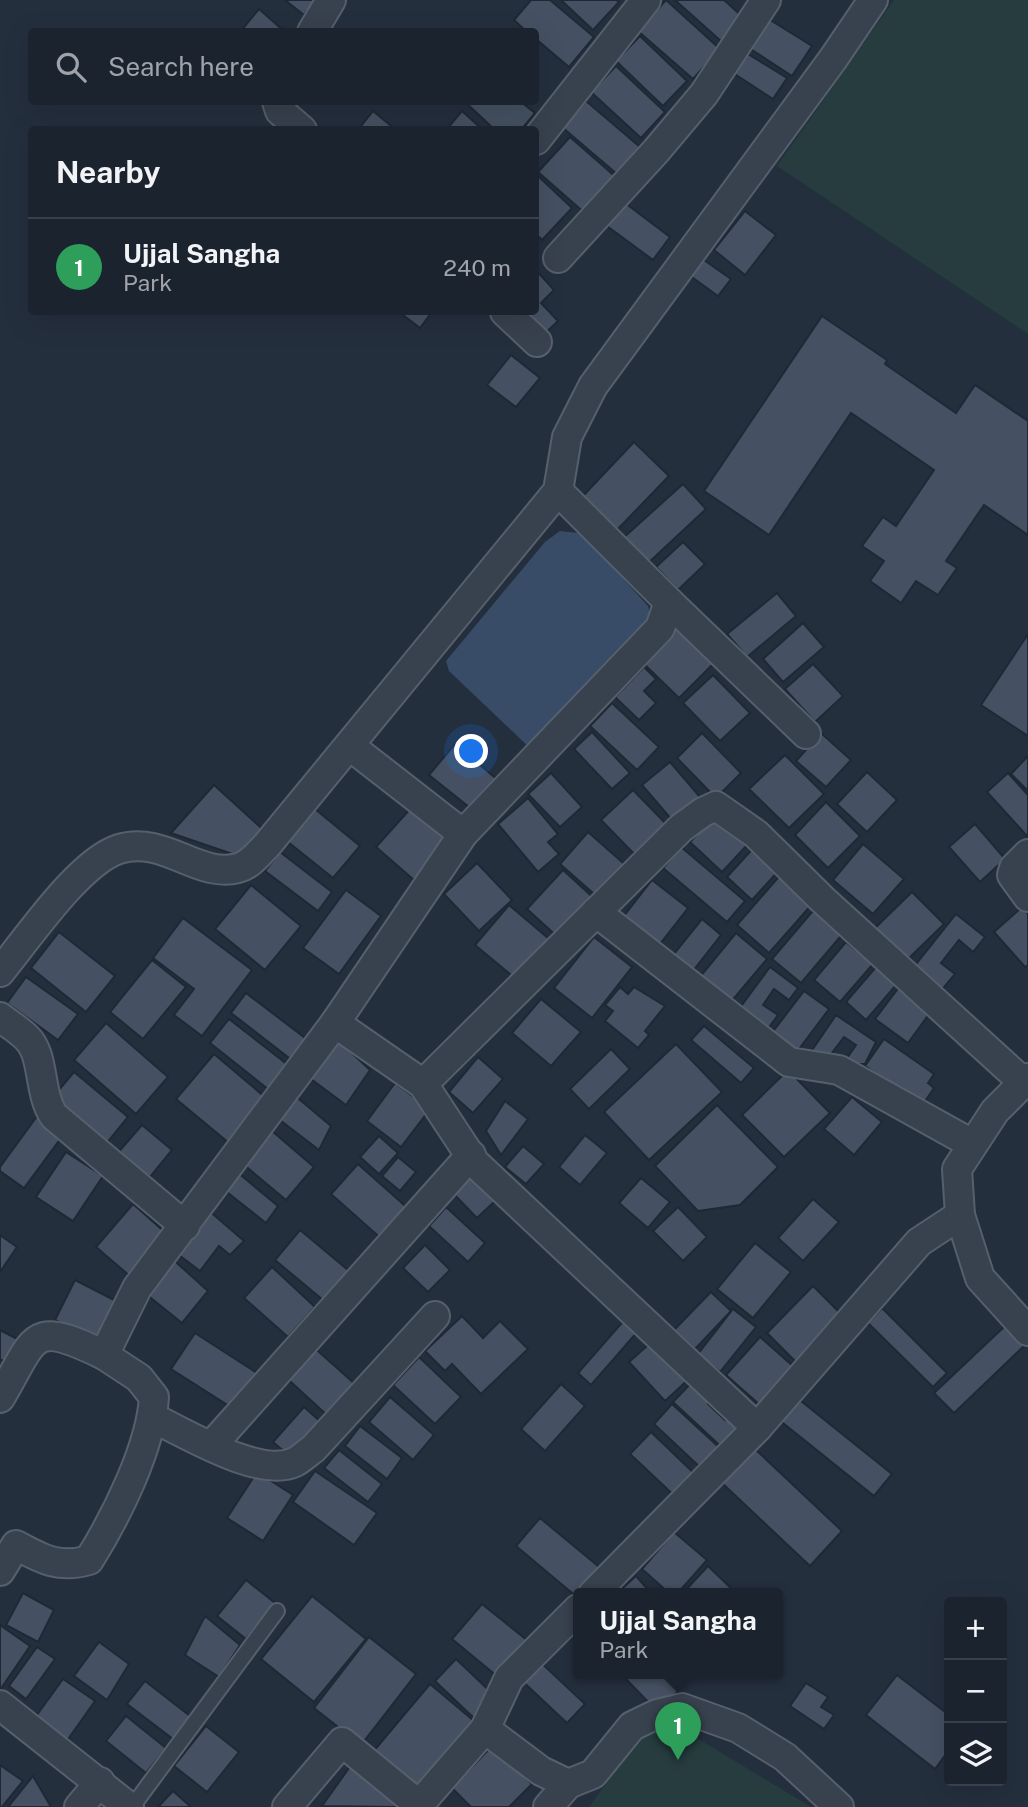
<!DOCTYPE html>
<html lang="en">
<head>
<meta charset="utf-8">
<style>
	:root { --surface:#1b232e; --page:#242b36; --text:#f1f3f6; --muted:#a0a4aa; --line:#39404a; --accent:#0b8043 }
	body { margin:0; font-family:"Public Sans",sans-serif; background:var(--page); color:var(--text) }
	.controls { position:absolute; right:21px; bottom:21px; display:grid; overflow:hidden; border-radius:7px; box-shadow:0 7px 28px #0002 }
	.controls button { width:63px; height:63px; display:grid; place-items:center; padding:0; border:0; border-bottom:2px solid var(--line); background:var(--surface); color:var(--text); font:35px sans-serif }
	.you { position:absolute; left:472px; top:752px; width:24px; height:24px; margin:-18px; border:5px solid #fff; border-radius:50%; background:#1a73e8; box-shadow:0 0 0 10px #1a73e833 }
	.badge { display:grid; place-items:center; width:46px; height:46px; border-radius:50%; background:var(--accent); color:#fff; font-size:23px; font-weight:700 }
	.pin { position:absolute; translate:-50% -58px; filter:drop-shadow(0 2px 4px #0008) }
	.pin::after { content:''; position:absolute; top:37px; width:24px; height:21px; background:inherit; clip-path:polygon(0 0,100% 0,50% 100%) }
	.popup { position:absolute; left:573px; top:1588px; width:210px; height:91px; box-sizing:border-box; display:grid; place-content:center; border-radius:7px; background:var(--surface); filter:drop-shadow(0 2px 5px #0005); font-size:23px; white-space:nowrap; color:var(--muted) }
	.popup b { font-size:26px; color:var(--text) }
	.popup::after { content:''; position:absolute; left:50%; top:100%; margin-left:-14px; border:14px solid transparent; border-top-color:var(--surface) }
	.list { margin:0; padding:0; list-style:none }
	h2 { display:flex; justify-content:space-between; align-items:center; height:91px; margin:0; padding:0 28px; font-size:30px }
	h2 small { font-size:23px; font-weight:400; color:var(--muted) }
	.list li { display:grid; grid-template-columns:46px 1fr auto; gap:21px; align-items:center; box-sizing:border-box; height:98px; padding:0 28px; border-top:2px solid var(--line) }
	.list b { display:block; font-size:26px; white-space:nowrap }
	.list p { margin:0; font-size:23px; white-space:nowrap; color:var(--muted) }
	.list em { font-size:23px; font-style:normal; color:var(--muted) }
	.icon { flex:none; width:38px; height:38px; fill:none; stroke:currentColor; stroke-width:2; stroke-linecap:round; stroke-linejoin:round }
	.map { position:relative; flex:none; width:1028px; height:1807px; overflow:hidden }
	.search { position:absolute; background:var(--surface); box-shadow:0 7px 28px #0002; left:28px; top:28px; width:511px; height:77px; display:flex; align-items:center; gap:18px; box-sizing:border-box; padding:0 24px; border-radius:7px; color:var(--muted); font-size:26px }
	.panel { position:absolute; background:var(--surface); box-shadow:0 7px 28px #0002; left:28px; top:126px; width:511px; height:189px; border-radius:7px }
	.map>svg:first-child { display:block }
	.green { fill:#263c3f }
	.water { fill:#394c67 }
	.building { fill:#455162; stroke:#1f2835; stroke-width:2 }
	.lines { fill:none; stroke-linecap:round; stroke-linejoin:round }
	.service-casing { stroke:#565f6c; stroke-width:18 }
	.minor-casing { stroke:#565f6c; stroke-width:32 }
	.service { stroke:#38414e; stroke-width:14 }
	.minor { stroke:#38414e; stroke-width:28 }
</style>
</head>
<body>
<div class="map">
<svg width="1028" height="1807" viewBox="0 0 1028 1807">
	<rect width="100%" height="100%" fill="#242f3e"/>
	<g class="green">
		<path d="M894 0H1028V334L777 166Z"/>
		<path d="M657 1714 811 1807H589Z"/>
	</g>
	<path class="water" d="M560 531 578 533 587 539 648 606 650 615 647 624 531 749 449 671 446 661 545 542Z"/>
	<g class="building">
		<path d="M285 0H316L304 15Z"/>
		<path d="M531 0H550L594 37 569 67 536 39V32H527L514 20Z"/>
		<path d="M561 0H616L619 2 593 30Z"/>
		<path d="M666 0 720 49 693 79 638 31Z"/>
		<path d="M675 0H724L744 18 722 42Z"/>
		<path d="M259 9 285 32H240Z"/>
		<path d="M767 18 812 46 792 76 749 48Z"/>
		<path d="M640 36 687 81 663 106 616 61Z"/>
		<path d="M743 51 787 78 773 99 730 71Z"/>
		<path d="M616 66 665 112 641 138 591 92Z"/>
		<path d="M586 101 640 147 617 174 563 128Z"/>
		<path d="M465 102H521L535 113 521 130H495Z"/>
		<path d="M373 111 396 130H358Z"/>
		<path d="M462 111 483 130H446Z"/>
		<path d="M570 137 618 179 587 215 538 172Z"/>
		<path d="M537 175 572 208 542 240 536 234Z"/>
		<path d="M625 203 670 237 653 260 607 226Z"/>
		<path d="M745 211 776 235 745 275 714 250Z"/>
		<path d="M701 258 731 279 718 296 689 275Z"/>
		<path d="M536 270 554 290 541 303 558 321 539 339 513 312H536Z"/>
		<path d="M399 312H432L420 328Z"/>
		<path d="M822 316 887 360 885 364 956 413 975 385 1028 421V535L984 505 946 561 957 568 938 595 916 581 901 603 870 581 884 561 862 546 883 517 896 526 934 470 851 413 769 535 704 491Z"/>
		<path d="M511 355 540 378 516 407 487 385Z"/>
		<path d="M634 442 669 476 615 532 581 498Z"/>
		<path d="M683 484 706 509 646 565 622 539Z"/>
		<path d="M683 542 705 564 678 590 656 567Z"/>
		<path d="M777 593 796 616 747 657 727 634Z"/>
		<path d="M803 623 824 647 783 682 763 659Z"/>
		<path d="M675 627 713 664 679 698 641 661Z"/>
		<path d="M1028 634V736L981 705Z"/>
		<path d="M813 664 843 696 815 722 785 689Z"/>
		<path d="M644 667 656 679 644 691 656 703 639 720 615 697Z"/>
		<path d="M713 675 750 713 720 741 683 703Z"/>
		<path d="M612 703 659 747 637 770 590 726Z"/>
		<path d="M592 732 630 773 612 789 574 749Z"/>
		<path d="M702 733 741 773 716 798 677 758Z"/>
		<path d="M821 733 851 760 826 787 796 761Z"/>
		<path d="M455 744 499 781 474 811 429 775Z"/>
		<path d="M785 755 824 794 789 828 749 789Z"/>
		<path d="M1028 756V791L1011 774Z"/>
		<path d="M670 762 706 804 678 827 642 785Z"/>
		<path d="M867 772 897 800 867 832 837 804Z"/>
		<path d="M551 773 582 807 560 827 528 794Z"/>
		<path d="M1008 773 1028 795V837L987 792Z"/>
		<path d="M214 785 268 834 247 859 171 833Z"/>
		<path d="M633 790 674 832 642 862 601 820Z"/>
		<path d="M528 798 558 834 548 842 559 854 538 872 498 824Z"/>
		<path d="M826 802 860 836 828 868 795 835Z"/>
		<path d="M411 808 448 841 414 880 376 847Z"/>
		<path d="M315 809 360 846 333 878 288 842Z"/>
		<path d="M717 813 749 843 722 872 690 842Z"/>
		<path d="M975 824 1005 859 980 882 949 847Z"/>
		<path d="M588 832 630 869 602 901 560 864Z"/>
		<path d="M757 844 782 867 752 900 727 877Z"/>
		<path d="M863 844 904 879 873 914 833 880Z"/>
		<path d="M681 847 745 901 727 922 663 868Z"/>
		<path d="M280 852 332 892 318 911 265 871Z"/>
		<path d="M477 863 512 900 479 931 444 894Z"/>
		<path d="M563 870 598 902 562 941 527 909Z"/>
		<path d="M782 873 814 902 769 953 737 925Z"/>
		<path d="M652 880 688 908 656 949 620 921Z"/>
		<path d="M251 885 301 926 265 970 215 929Z"/>
		<path d="M346 890 381 916 339 974 303 948Z"/>
		<path d="M912 892 944 924 906 961 874 929Z"/>
		<path d="M509 905 555 944 522 984 475 945Z"/>
		<path d="M817 906 846 930 801 983 772 959Z"/>
		<path d="M1022 907 1028 914V965L1025 967 994 932Z"/>
		<path d="M956 914 985 937 973 952 959 940 941 963 955 974 941 991 913 968Z"/>
		<path d="M183 918 252 970 202 1036 174 1015 194 989 153 958Z"/>
		<path d="M702 919 721 935 689 976 669 960Z"/>
		<path d="M59 932 115 976 86 1012 31 968Z"/>
		<path d="M736 933 767 959 730 1003 699 978Z"/>
		<path d="M594 937 632 967 592 1018 554 988Z"/>
		<path d="M846 942 873 964 840 1002 814 980Z"/>
		<path d="M152 960 186 987 143 1039 110 1012Z"/>
		<path d="M770 967 798 988 789 1000 774 989 763 1005 778 1015 767 1030 739 1009Z"/>
		<path d="M876 967 897 984 866 1020 846 1002Z"/>
		<path d="M26 977 78 1014 58 1040 7 1003Z"/>
		<path d="M900 986 932 1010 908 1043 875 1019Z"/>
		<path d="M620 987 628 994 634 987 665 1006 645 1031 649 1035 638 1048 605 1021 613 1011 605 1005Z"/>
		<path d="M804 991 829 1009 796 1053 771 1034Z"/>
		<path d="M246 993 309 1041 293 1061 231 1013Z"/>
		<path d="M541 999 581 1032 551 1066 512 1033Z"/>
		<path d="M836 1015 876 1042 865 1064H843L856 1045 844 1037 825 1062 806 1059Z"/>
		<path d="M229 1019 292 1068 273 1093 210 1043Z"/>
		<path d="M106 1023 168 1077 136 1114 74 1060Z"/>
		<path d="M704 1026 754 1068 741 1083 691 1040Z"/>
		<path d="M884 1039 934 1074 928 1083 934 1088 921 1107 865 1066Z"/>
		<path d="M339 1041 370 1070 346 1105 311 1079Z"/>
		<path d="M676 1044 722 1092 649 1160 604 1112Z"/>
		<path d="M611 1049 630 1069 589 1109 570 1089Z"/>
		<path d="M214 1054 266 1098 229 1143 176 1099Z"/>
		<path d="M478 1057 503 1079 473 1113 449 1092Z"/>
		<path d="M788 1070 830 1113 784 1157 742 1115Z"/>
		<path d="M74 1072 128 1117 106 1144 52 1098Z"/>
		<path d="M395 1083 430 1109 401 1147 367 1121Z"/>
		<path d="M293 1094 331 1126 319 1150 276 1117Z"/>
		<path d="M852 1097 882 1122 854 1155 824 1129Z"/>
		<path d="M505 1101 528 1119 501 1155 486 1131Z"/>
		<path d="M717 1105 778 1167 740 1205 698 1211 655 1166Z"/>
		<path d="M38 1115 64 1134 24 1188 0 1171V1167Z"/>
		<path d="M142 1125 172 1150 146 1182 115 1156Z"/>
		<path d="M265 1125 314 1167 286 1200 237 1159Z"/>
		<path d="M585 1135 607 1153 580 1185 559 1167Z"/>
		<path d="M379 1136 398 1153 379 1174 360 1157Z"/>
		<path d="M523 1146 544 1164 526 1184 505 1167Z"/>
		<path d="M66 1152 103 1176 73 1221 36 1197Z"/>
		<path d="M398 1157 416 1172 400 1191 382 1176Z"/>
		<path d="M358 1164 412 1212 385 1242 331 1194Z"/>
		<path d="M467 1170 496 1200 477 1218 448 1188Z"/>
		<path d="M237 1172 278 1206 266 1223 223 1189Z"/>
		<path d="M641 1178 670 1202 648 1228 619 1203Z"/>
		<path d="M813 1199 839 1222 803 1261 778 1238Z"/>
		<path d="M133 1204 168 1235 131 1277 96 1247Z"/>
		<path d="M446 1207 485 1243 468 1262 429 1226Z"/>
		<path d="M678 1207 707 1237 683 1261 653 1231Z"/>
		<path d="M207 1209 244 1241 230 1255 219 1246 200 1271 175 1252Z"/>
		<path d="M300 1230 354 1275 329 1305 275 1260Z"/>
		<path d="M0 1235 17 1247 0 1272Z"/>
		<path d="M755 1243 791 1272 753 1318 717 1289Z"/>
		<path d="M425 1245 450 1270 428 1292 403 1268Z"/>
		<path d="M168 1255 208 1291 182 1323 141 1290Z"/>
		<path d="M272 1267 315 1307 288 1337 244 1298Z"/>
		<path d="M75 1280 124 1305 104 1345 55 1320Z"/>
		<path d="M813 1286 845 1318 799 1365 767 1333Z"/>
		<path d="M711 1292 731 1311 695 1349 674 1330Z"/>
		<path d="M882 1308 947 1373 933 1387 868 1323Z"/>
		<path d="M733 1309 756 1327 720 1372 698 1354Z"/>
		<path d="M462 1316 483 1338 500 1321 528 1349 481 1394 452 1364 445 1371 425 1351Z"/>
		<path d="M626 1318 639 1330 591 1385 578 1373Z"/>
		<path d="M1005 1326 1024 1346 954 1413 934 1393Z"/>
		<path d="M0 1330 25 1343 12 1366 0 1359Z"/>
		<path d="M195 1333 260 1375 237 1411 171 1369Z"/>
		<path d="M657 1337 692 1376 665 1401 629 1362Z"/>
		<path d="M760 1337 794 1367 760 1405 726 1375Z"/>
		<path d="M309 1343 356 1385 328 1416 281 1373Z"/>
		<path d="M419 1357 461 1397 435 1424 393 1385Z"/>
		<path d="M698 1376 718 1394 708 1404 725 1420 734 1410 753 1428 729 1454 673 1402Z"/>
		<path d="M561 1384 585 1406 545 1451 521 1429Z"/>
		<path d="M390 1397 434 1435 413 1460 369 1422Z"/>
		<path d="M796 1397 892 1474 874 1496 778 1419Z"/>
		<path d="M672 1404 722 1450 703 1470 654 1424Z"/>
		<path d="M304 1407 323 1424 293 1459 273 1442Z"/>
		<path d="M360 1426 402 1458 387 1479 345 1446Z"/>
		<path d="M651 1432 700 1479 680 1501 630 1454Z"/>
		<path d="M755 1449 842 1531 810 1566 722 1483Z"/>
		<path d="M339 1450 382 1484 368 1502 324 1468Z"/>
		<path d="M315 1471 377 1513 354 1545 293 1502Z"/>
		<path d="M257 1472 293 1495 263 1541 227 1518Z"/>
		<path d="M540 1518 604 1571 586 1594H578V1598L516 1546Z"/>
		<path d="M674 1532 707 1560 677 1594H670L642 1569Z"/>
		<path d="M708 1566 737 1594H682Z"/>
		<path d="M636 1576 652 1594H616Z"/>
		<path d="M246 1580 275 1603 246 1639 217 1616Z"/>
		<path d="M23 1593 54 1610 38 1642 6 1625Z"/>
		<path d="M312 1596 366 1639 314 1702 261 1659Z"/>
		<path d="M482 1604 528 1641 498 1677 452 1639Z"/>
		<path d="M205 1616 240 1645 219 1677 185 1655Z"/>
		<path d="M0 1625 30 1646 0 1690Z"/>
		<path d="M369 1637 416 1674 361 1745 314 1708Z"/>
		<path d="M99 1642 129 1664 107 1700 74 1676Z"/>
		<path d="M37 1647 55 1659 26 1699 9 1686Z"/>
		<path d="M536 1658 585 1704 567 1723 518 1677Z"/>
		<path d="M456 1659 497 1698 476 1720 435 1681Z"/>
		<path d="M621 1674H669L682 1687 658 1712Z"/>
		<path d="M897 1675 949 1715V1750L935 1769 866 1715Z"/>
		<path d="M63 1679 95 1701 66 1742 34 1719Z"/>
		<path d="M145 1681 190 1716 173 1739 127 1704Z"/>
		<path d="M806 1683 828 1697 821 1707 834 1715 824 1729 790 1706Z"/>
		<path d="M430 1684 474 1721 416 1790 372 1753Z"/>
		<path d="M126 1716 166 1748 146 1773 106 1741Z"/>
		<path d="M206 1726 239 1752 207 1792 174 1766Z"/>
		<path d="M492 1746 532 1784 509 1807H471L452 1788Z"/>
		<path d="M354 1761 401 1807 322 1806Z"/>
		<path d="M0 1765 23 1781 2 1807H0Z"/>
		<path d="M33 1776 51 1807H8Z"/>
		<path d="M173 1791 191 1807H158Z"/>
	</g>
	<g class="lines">
		<defs>
			<path id="service" d="M132 1807 277 1611"/>
			<g id="minor">
				<path d="M312 32 331 0"/>
				<path d="M277 102 280 111 302 130"/>
				<path d="M536 140 646 0"/>
				<path d="M558 258 656 151 704 94 766 0"/>
				<path d="M505 312 537 342"/>
				<path d="M669 602 806 734"/>
				<path d="M350 746 463 834"/>
				<path d="M1028 854 1014 868 1012 875 1028 897"/>
				<path d="M596 912 789 1062 839 1070 972 1144"/>
				<path d="M0 972C28 938 79 862 119 849 164 835 199 879 238 868 250 865 259 853 267 845L558 491 567 437 593 386 833 59 873 0"/>
				<path d="M0 1017C9 1024 19 1030 27 1038 45 1056 38 1092 54 1116L185 1226"/>
				<path d="M335 1023 423 1084 475 1163 757 1428 919 1242 960 1215 957 1169 995 1111 1028 1078"/>
				<path d="M423 1084 681 828 703 812 716 806 756 834 822 899 1023 1082"/>
				<path d="M960 1215 980 1278 1028 1331"/>
				<path d="M0 1398C37 1335 30 1319 104 1355"/>
				<path d="M153 1418C186 1433 259 1479 295 1462 301 1459 307 1453 313 1449L435 1316"/>
				<path d="M212 1445 471 1155"/>
				<path d="M0 1571 16 1545C42 1559 59 1569 89 1560 116 1517 151 1447 154 1397L139 1378 104 1355 137 1288 335 1023 463 834 660 628 669 602 558 491"/>
				<path d="M593 1594 757 1428"/>
				<path d="M0 1705 129 1807"/>
				<path d="M485 1729 541 1771 568 1784 593 1774 632 1726 657 1714 682 1708 738 1728 785 1757 839 1807"/>
				<path d="M79 1807 100 1782"/>
				<path d="M287 1807 342 1742 419 1805"/>
				<path d="M417 1807 485 1729 509 1678 578 1609"/>
				<path d="M548 1807 568 1784"/>
			</g>
		</defs>
		<use href="#service" class="service-casing"/>
		<use href="#minor" class="minor-casing"/>
		<use href="#service" class="service"/>
		<use href="#minor" class="minor"/>
	</g>
</svg>
<div class="controls">
<button>+</button>
<button>−</button>
<button><svg class="icon" aria-label="layers" viewBox="0 0 24 24"><path d="M12 4l9 5-9 5-9-5zM3 14l9 5 9-5"/></svg></button>
</div>
<div class="you"></div>
<div class="pin badge" style="left:678px;top:1760px;background:#2e9e5b">1</div>
<div class="popup"><b>Ujjal Sangha</b>Park</div>
<div class="search"><svg class="icon" aria-label="search" viewBox="0 0 24 24"><circle cx="10" cy="10" r="6"/><path d="M15 15l6 6"/></svg>Search here</div>
<section class="panel">
<h2>Nearby<small></small></h2>
<ul class="list">
<li><span class="badge" style="background:#2e9e5b">1</span><div><b>Ujjal Sangha</b><p>Park</p></div><em>240 m</em></li>
</ul>
</section>
</div>
</body>
</html>
